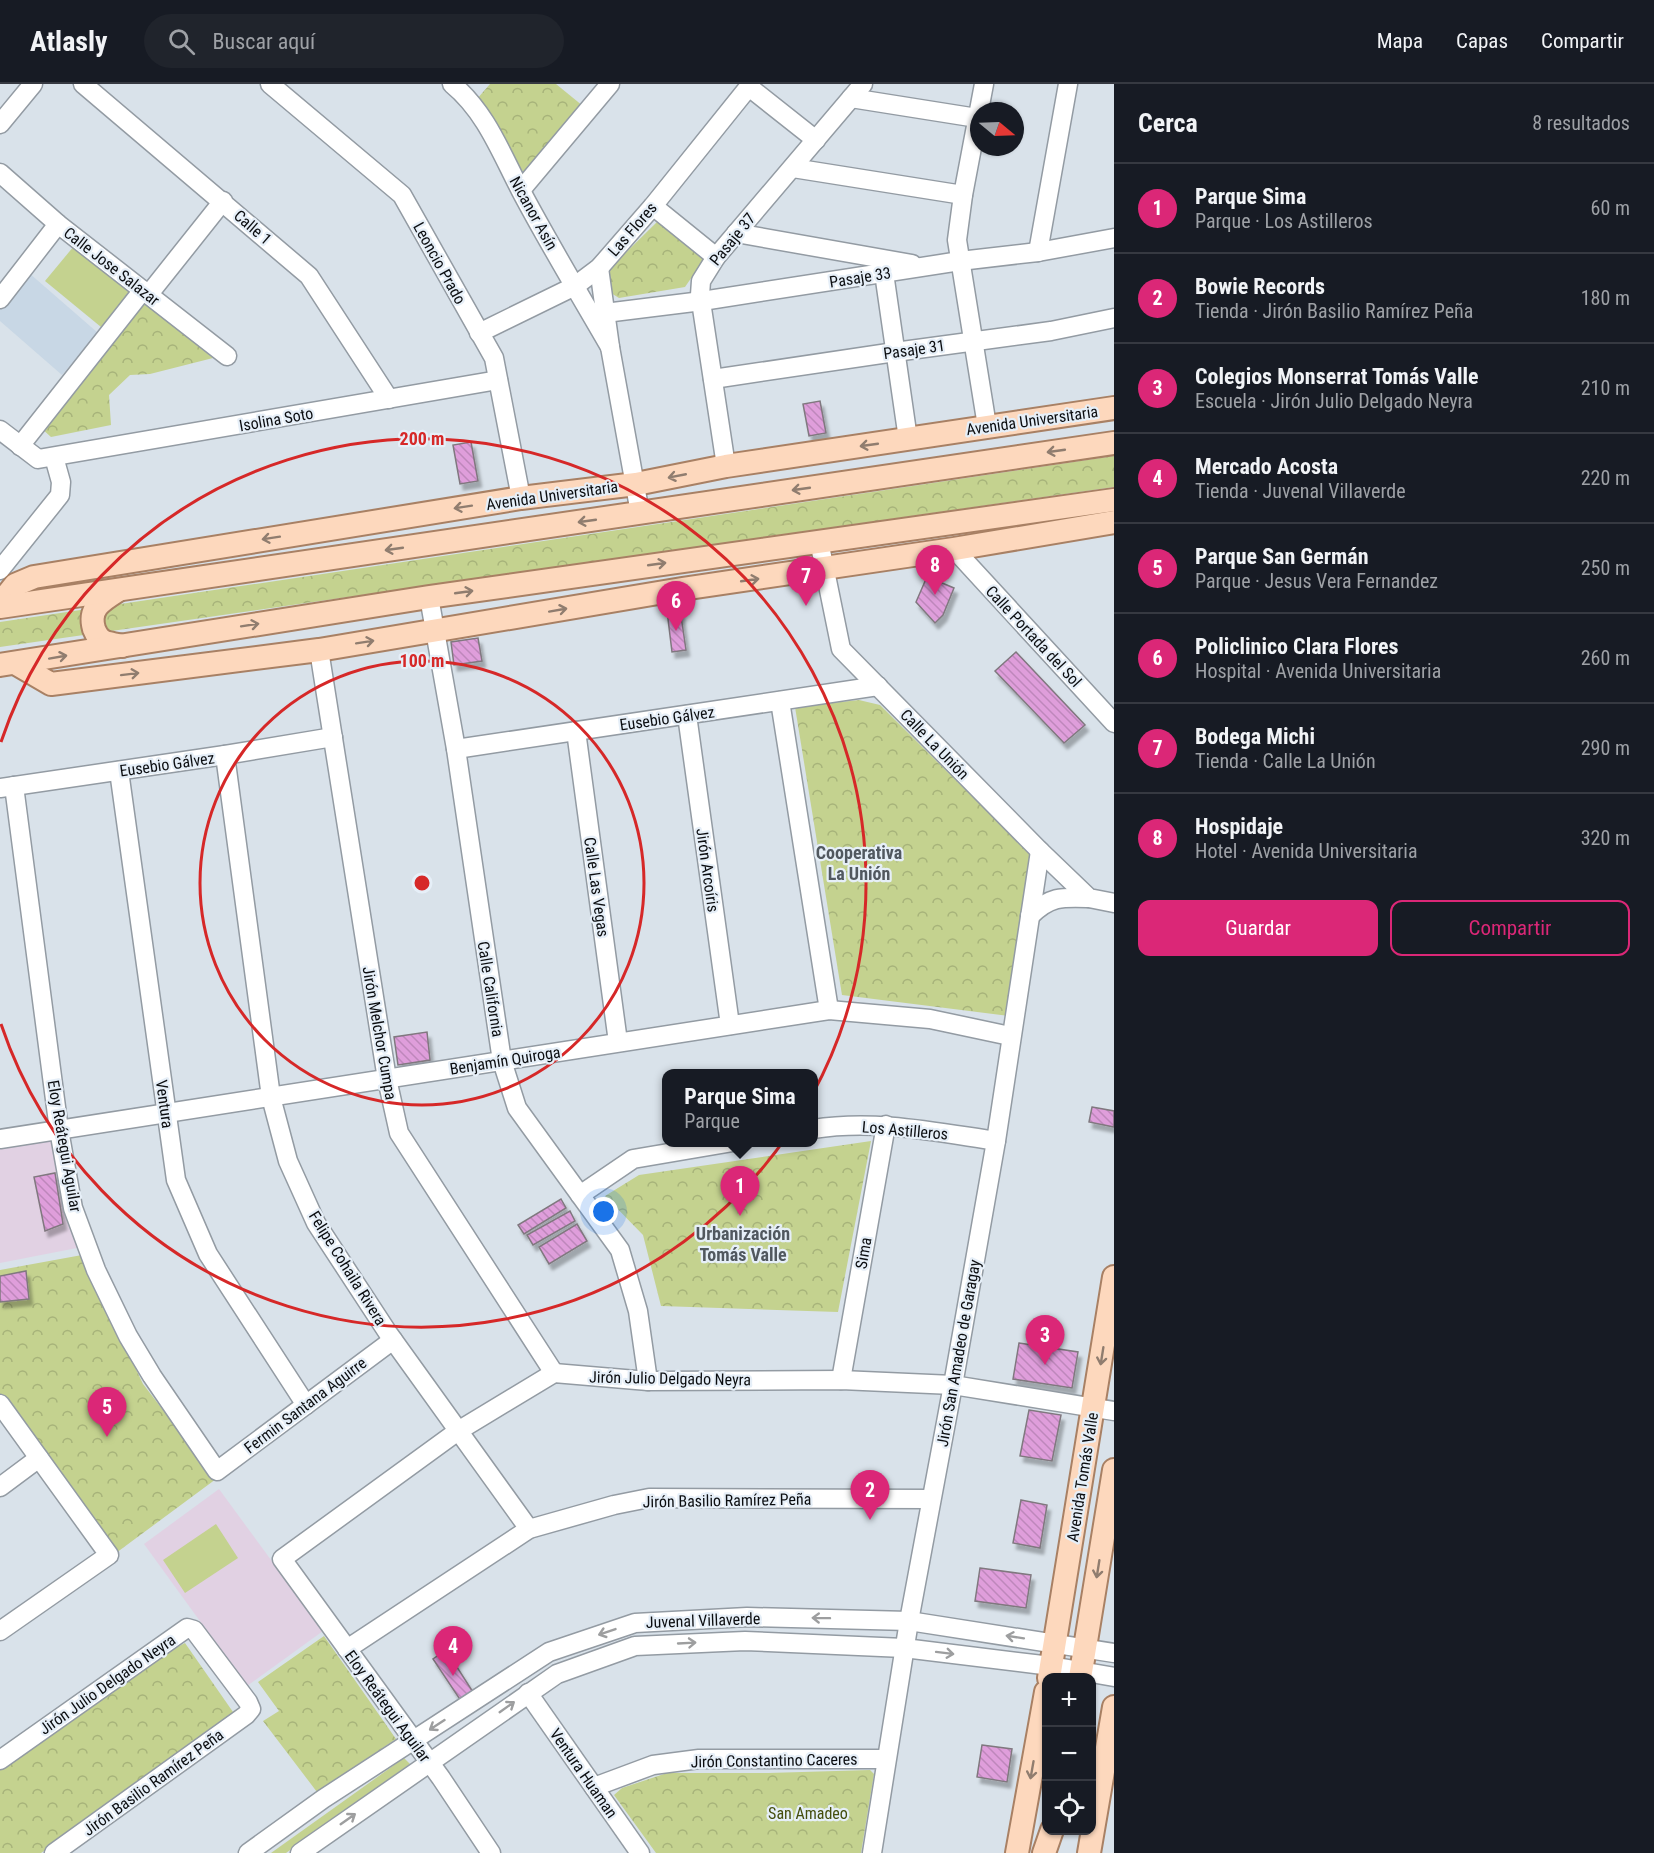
<!DOCTYPE html>
<html lang="es">
<head>
<meta charset="utf-8">
<style>
	:root { --surface:#171b24; --page:#20242c; --text:#f1f3f6; --muted:#9ea1a6; --line:#363941; --accent:#db2777 }
	body { margin:0; font-family:"Roboto Condensed",sans-serif; background:var(--page); color:var(--text) }
	.controls { position:absolute; right:18px; bottom:18px; display:grid; overflow:hidden; border-radius:12px; box-shadow:0 2px 4px #0004 }
	.controls button { width:54px; height:54px; display:grid; place-items:center; padding:0; border:0; border-bottom:2px solid var(--line); background:var(--surface); color:var(--text); font:30px sans-serif }
	.compass { position:absolute; left:970px; top:18px; width:54px; height:54px; border-radius:50%; background:var(--surface); box-shadow:0 2px 4px #0004; rotate:109deg }
	.you { position:absolute; left:604px; top:1128px; width:21px; height:21px; margin:-15px; border:4px solid #fff; border-radius:50%; background:#1a73e8; box-shadow:0 0 0 9px #1a73e833 }
	.badge { display:grid; place-items:center; width:39px; height:39px; border-radius:50%; background:var(--accent); color:#fff; font-size:20px; font-weight:700 }
	.pin { position:absolute; translate:-50% -50px; filter:drop-shadow(0 2px 3px #0008) }
	.pin::after { content:''; position:absolute; top:32px; width:21px; height:18px; background:inherit; clip-path:polygon(0 0,100% 0,50% 100%) }
	.popup { position:absolute; left:662px; top:985px; width:156px; height:78px; box-sizing:border-box; display:grid; place-content:center; border-radius:12px; background:var(--surface); filter:drop-shadow(0 2px 4px #0005); font-size:20px; white-space:nowrap; color:var(--muted) }
	.popup b { font-size:22px; color:var(--text) }
	.popup::after { content:''; position:absolute; left:50%; top:100%; margin-left:-12px; border:12px solid transparent; border-top-color:var(--surface) }
	.list { margin:0; padding:0; list-style:none }
	h2 { display:flex; justify-content:space-between; align-items:center; height:78px; margin:0; padding:0 24px; font-size:26px }
	h2 small { font-size:20px; font-weight:400; color:var(--muted) }
	.list li { display:grid; grid-template-columns:39px 1fr auto; gap:18px; align-items:center; box-sizing:border-box; height:90px; padding:0 24px; border-top:2px solid var(--line) }
	.list b { display:block; font-size:22px; white-space:nowrap }
	.list p { margin:0; font-size:20px; white-space:nowrap; color:var(--muted) }
	.list em { font-size:20px; font-style:normal; color:var(--muted) }
	.actions { display:flex; gap:12px; padding:18px 24px }
	.actions a { flex:1; padding:14px 0; border:2px solid var(--accent); border-radius:12px; text-align:center; font-size:21px; color:var(--accent) }
	.actions .main { background:var(--accent); color:#fff }
	.icon { flex:none; width:33px; height:33px; fill:none; stroke:currentColor; stroke-width:2; stroke-linecap:round; stroke-linejoin:round }
	.map { position:relative; flex:none; width:1114px; height:1769px; overflow:hidden }
	header { display:flex; align-items:center; gap:36px; box-sizing:border-box; height:84px; padding:0 30px; background:var(--surface); border-bottom:2px solid var(--line) }
	header strong { font-size:28px }
	nav { display:flex; gap:33px; margin-inline-start:auto; font-size:21px }
	.search { width:420px; height:54px; background:var(--page); display:flex; align-items:center; gap:15px; box-sizing:border-box; padding:0 21px; border-radius:33px; color:var(--muted); font-size:22px }
	main { display:flex }
	aside { flex:1; background:var(--surface) }
	.map>svg:first-child { display:block }
	.education { fill:#e1d1e3 }
	.built { fill:#c8d7e5 }
	.green { fill:#c4d28f }
	.park { fill:url(#park-crowns) }
	.building { fill:url(#building-back-hatch); stroke:#80787f; stroke-width:1.5; filter:url(#shadow) }
	.lines { fill:none; stroke-linecap:round; stroke-linejoin:round }
	.minor-casing { stroke:#939ba3; stroke-width:21 }
	.major-casing { stroke:#a88064; stroke-width:26 }
	.minor { stroke:#fff; stroke-width:18 }
	.major { stroke:#fdd8bd; stroke-width:22 }
	.oneway { stroke:#907d6f }
	.oneway2 { stroke:#9d9e9f }
	.ring { fill:none; stroke:#d62828; stroke-width:3 }
	.labels { text-anchor:middle; stroke-width:4.5; stroke-linejoin:round; paint-order:stroke }
	.street-label { font-size:16px; fill:#0b0d10; stroke:#e6eff8 }
	.park-label { font-size:16px; fill:#444d0d; stroke:#e6eff8 }
	.neighbourhood-label { font-size:18px; font-weight:bold; fill:#51585f; stroke:#e6eff8 }
	.centre { fill:#d62828; stroke:#e6eff8; stroke-width:3 }
	.ring-label { font-size:18px; text-anchor:middle; font-weight:bold; fill:#d62828; stroke:#e6eff8; stroke-width:4.5; stroke-linejoin:round; paint-order:stroke }
</style>
</head>
<body>
<header>
<strong>Atlasly</strong>
<div class="search"><svg class="icon" aria-label="search" viewBox="0 0 24 24"><circle cx="10" cy="10" r="6"/><path d="M15 15l6 6"/></svg>Buscar aquí</div>
<nav><a>Mapa</a><a>Capas</a><a>Compartir</a></nav>
</header>
<main>
<div class="map">
<svg width="1114" height="1769" viewBox="0 0 1114 1769">
	<defs>
		<pattern id="park-crowns" width="20" height="18" patternUnits="userSpaceOnUse" patternTransform="scale(1.5)"><rect width="20" height="18" fill="#c4d28f"/><path d="M2 6a3 3 0 1 1 6 0M12 15a3 3 0 1 1 6 0" fill="none" stroke="#a7b37a"/></pattern>
		<pattern id="building-back-hatch" width="6" height="6" patternUnits="userSpaceOnUse" patternTransform="scale(1.5)"><rect width="6" height="6" fill="#df9edb"/><path d="M-1 5l2 2M0 0l6 6M5-1l2 2" fill="none" stroke="#be87bb"/></pattern>
		<filter id="shadow"><feDropShadow dx="3.5" dy="6" stdDeviation="1.5" flood-color="#0004"/></filter>
	</defs>
	<rect width="100%" height="100%" fill="#d9e2ea"/>
	<g class="education">
		<path d="M50 1049 65 1131 77 1164 0 1179V1057Z"/>
		<path d="M219 1405 323 1547 247 1602 144 1460Z"/>
	</g>
	<path class="built" d="M29 189 98 249 62 291 0 237V223Z"/>
	<g class="green">
		<path d="M74 162 130 207 101 243 45 197Z"/>
		<path d="M216 1440 238 1474 185 1509 163 1476Z"/>
		<path d="M404 1674 410 1680 286 1769H271Z"/>
	</g>
	<g class="park">
		<path d="M490 0H556L583 22 525 91 477 15Z"/>
		<path d="M660 135 707 171 685 203 619 214 595 199Z"/>
		<path d="M141 216 213 274 150 290 130 291 109 311 111 341 51 353 40 343Z"/>
		<path d="M1114 372V403L0 563V538Z"/>
		<path d="M859 616 880 621 1031 771 1009 932 842 911 795 623Z"/>
		<path d="M871 1057 838 1228 661 1222 643 1151 605 1112 639 1091Z"/>
		<path d="M82 1171 143 1300 216 1395 116 1469 0 1311V1186Z"/>
		<path d="M324 1552 396 1655 317 1708 263 1637 279 1627 258 1598Z"/>
		<path d="M185 1559 233 1628 230 1638 41 1769H0V1683L166 1569Z"/>
		<path d="M870 1686 874 1690 861 1769H656L614 1711 622 1704 667 1689H768Z"/>
	</g>
	<g class="building">
		<path d="M820 317 826 349 809 352 803 320Z"/>
		<path d="M471 358 478 397 460 400 453 361Z"/>
		<path d="M929 488 937 492 935 496 954 504 943 531 935 539 916 518Z"/>
		<path d="M680 525 686 566 672 568 667 527Z"/>
		<path d="M478 554 482 577 454 581 451 558Z"/>
		<path d="M1016 568 1085 641 1064 659 995 587Z"/>
		<path d="M427 948 430 976 398 981 394 953Z"/>
		<path d="M1092 1023 1114 1027V1043L1089 1038Z"/>
		<path d="M55 1089 63 1140 45 1147 34 1093Z"/>
		<path d="M561 1115 566 1124 524 1150 518 1141Z"/>
		<path d="M570 1127 575 1137 533 1161 527 1151Z"/>
		<path d="M577 1140 587 1157 549 1180 539 1163Z"/>
		<path d="M26 1187 29 1215 0 1218V1192Z"/>
		<path d="M1019 1259 1078 1268 1072 1304 1013 1295Z"/>
		<path d="M1029 1326 1061 1331 1052 1377 1020 1372Z"/>
		<path d="M1021 1416 1047 1421 1040 1464 1013 1459Z"/>
		<path d="M980 1484 1031 1491 1026 1524 975 1517Z"/>
		<path d="M446 1566 473 1608 461 1617 433 1575Z"/>
		<path d="M982 1661 1012 1665 1007 1698 977 1693Z"/>
	</g>
	<g class="lines">
		<defs>
			<g id="minor">
				<path d="M83 0 309 192 389 315"/>
				<path d="M270 0 402 111 494 274 521 414"/>
				<path d="M452 0C486 28 501 69 521 107 549 160 580 211 610 263"/>
				<path d="M984 0 963 111 957 156 987 342"/>
				<path d="M749 3 816 56"/>
				<path d="M851 14 977 34"/>
				<path d="M0 40 33 0"/>
				<path d="M793 84 963 111"/>
				<path d="M0 89 58 140 227 272"/>
				<path d="M521 106 610 0"/>
				<path d="M653 122 716 173"/>
				<path d="M736 149 912 180"/>
				<path d="M1038 168 1068 0"/>
				<path d="M599 184 610 263 640 429"/>
				<path d="M884 189 908 355"/>
				<path d="M149 210 223 117"/>
				<path d="M0 215 58 140"/>
				<path d="M605 229 702 217 960 177 1038 168 1114 154"/>
				<path d="M479 249 575 202 599 184 653 122 751 0"/>
				<path d="M713 295 895 268 1051 247 1114 234"/>
				<path d="M0 346 38 375 498 296"/>
				<path d="M20 362 143 206"/>
				<path d="M726 382 700 211 701 197 716 173 863 0"/>
				<path d="M819 457 841 565 1040 767 1089 814 1114 819"/>
				<path d="M954 465 1114 639"/>
				<path d="M0 486 60 411 61 398 54 373"/>
				<path d="M429 513 456 665 502 977 517 1024 620 1166 638 1227 648 1297"/>
				<path d="M319 566 387 995 399 1049 554 1289"/>
				<path d="M780 617 829 926"/>
				<path d="M687 631 730 941"/>
				<path d="M576 647 618 958"/>
				<path d="M456 665 878 602"/>
				<path d="M225 671 271 1013 288 1077 316 1139 388 1249 529 1445"/>
				<path d="M119 687 176 1096 208 1170 306 1321"/>
				<path d="M14 702 59 1046 73 1124 96 1186 128 1252 152 1292 217 1387 393 1256"/>
				<path d="M0 704 225 671 333 653"/>
				<path d="M1030 832C1050 812 1062 813 1089 814"/>
				<path d="M813 1045C875 1035 935 1048 996 1057"/>
				<path d="M0 1055 829 926 930 935 1010 952"/>
				<path d="M580 1111 633 1075 733 1058"/>
				<path d="M841 1296 886 1041"/>
				<path d="M0 1320 109 1471 0 1547"/>
				<path d="M0 1403 39 1374"/>
				<path d="M347 1565 529 1445 614 1421 649 1414 931 1415"/>
				<path d="M528 1609 640 1769"/>
				<path d="M0 1676 187 1544 194 1546 248 1618 251 1625 246 1631 54 1769"/>
				<path d="M594 1703 653 1681 699 1675H886"/>
				<path d="M248 1769 323 1715 549 1568 635 1539 747 1533 909 1537 1114 1569"/>
				<path d="M300 1769 557 1590 635 1562 745 1557 904 1564 1051 1582 1114 1593"/>
				<path d="M491 1769 441 1694 282 1475 458 1347 554 1289 648 1297 841 1296 953 1301 1114 1327"/>
				<path d="M872 1769 909 1537 953 1301 996 1057 1040 767"/>
			</g>
			<g id="major">
				<path d="M117 507C101 517 88 525 94 545 96 550 98 554 103 557 108 560 116 560 122 562"/>
				<path d="M0 520 15 501 34 493 521 414 636 400 726 382 1114 324"/>
				<path d="M0 523 1114 359"/>
				<path d="M15 579 51 600 319 566 682 505 954 465 1114 438"/>
				<path d="M0 581 429 513 1114 416"/>
				<path d="M1049 1594 1114 1193"/>
				<path d="M1080 1594 1114 1386"/>
				<path d="M1017 1769 1046 1608"/>
				<path d="M1044 1769 1052 1746"/>
				<path d="M1089 1769 1114 1623"/>
			</g>
		</defs>
		<use href="#minor" class="minor-casing"/>
		<use href="#major" class="major-casing"/>
		<use href="#minor" class="minor"/>
		<use href="#major" class="major"/>
	</g>
	<defs><path id="oneway-shaft" d="M-6 0H5M1.5-3L5.5 0L1.5 3" fill="none" stroke-width="1.6" stroke-linecap="round" stroke-linejoin="round" transform="scale(1.5)"/></defs>
	<g class="oneway">
		<use href="#oneway-shaft" transform="translate(869 361) rotate(172)"/>
		<use href="#oneway-shaft" transform="translate(1056 367) rotate(172)"/>
		<use href="#oneway-shaft" transform="translate(677 392) rotate(169)"/>
		<use href="#oneway-shaft" transform="translate(801 405) rotate(172)"/>
		<use href="#oneway-shaft" transform="translate(463 423) rotate(171)"/>
		<use href="#oneway-shaft" transform="translate(587 437) rotate(172)"/>
		<use href="#oneway-shaft" transform="translate(271 454) rotate(171)"/>
		<use href="#oneway-shaft" transform="translate(394 465) rotate(172)"/>
		<use href="#oneway-shaft" transform="translate(657 480) rotate(-8)"/>
		<use href="#oneway-shaft" transform="translate(750 496) rotate(-8)"/>
		<use href="#oneway-shaft" transform="translate(464 508) rotate(-8)"/>
		<use href="#oneway-shaft" transform="translate(558 526) rotate(-10)"/>
		<use href="#oneway-shaft" transform="translate(250 541) rotate(-9)"/>
		<use href="#oneway-shaft" transform="translate(365 558) rotate(-9)"/>
		<use href="#oneway-shaft" transform="translate(58 573) rotate(-10)"/>
		<use href="#oneway-shaft" transform="translate(130 590) rotate(-7)"/>
		<use href="#oneway-shaft" transform="translate(1102 1272) rotate(99)"/>
		<use href="#oneway-shaft" transform="translate(1098 1485) rotate(99)"/>
		<use href="#oneway-shaft" transform="translate(1032 1686) rotate(100)"/>
	</g>
	<g class="oneway2">
		<use href="#oneway-shaft" transform="translate(821 1534) rotate(-179)"/>
		<use href="#oneway-shaft" transform="translate(607 1548) rotate(161)"/>
		<use href="#oneway-shaft" transform="translate(1015 1553) rotate(-171)"/>
		<use href="#oneway-shaft" transform="translate(687 1559) rotate(-3)"/>
		<use href="#oneway-shaft" transform="translate(945 1569) rotate(7)"/>
		<use href="#oneway-shaft" transform="translate(507 1623) rotate(-35)"/>
		<use href="#oneway-shaft" transform="translate(437 1641) rotate(147)"/>
		<use href="#oneway-shaft" transform="translate(348 1735) rotate(-35)"/>
	</g>
	<g class="ring">
		<circle cx="422" cy="799" r="222"/>
		<path d="M1 658A444 444 0 1 1 1 940"/>
	</g>
	<g class="labels">
		<g class="street-label">
			<text transform="translate(534 129) rotate(61)" y="6">Nicanor Asín</text>
			<text transform="translate(253 143) rotate(41)" y="6">Calle 1</text>
			<text transform="translate(632 145) rotate(-49)" y="6">Las Flores</text>
			<text transform="translate(732 155) rotate(-51)" y="6">Pasaje 37</text>
			<text transform="translate(440 179) rotate(61)" y="6">Leoncio Prado</text>
			<text transform="translate(112 182) rotate(38)" y="6">Calle Jose Salazar</text>
			<text transform="translate(860 193) rotate(-9)" y="6">Pasaje 33</text>
			<text transform="translate(914 265) rotate(-8)" y="6">Pasaje 31</text>
			<text transform="translate(276 335) rotate(-10)" y="6">Isolina Soto</text>
			<text transform="translate(1032 336) rotate(-8)" y="6">Avenida Universitaria</text>
			<text transform="translate(552 411) rotate(-8)" y="6">Avenida Universitaria</text>
			<text transform="translate(1034 552) rotate(47)" y="6">Calle Portada del Sol</text>
			<text transform="translate(667 634) rotate(-8)" y="6">Eusebio Gálvez</text>
			<text transform="translate(935 660) rotate(46)" y="6">Calle La Unión</text>
			<text transform="translate(167 680) rotate(-8)" y="6">Eusebio Gálvez</text>
			<text transform="translate(708 786) rotate(82)" y="6">Jirón Arcoíris</text>
			<text transform="translate(597 803) rotate(82)" y="6">Calle Las Vegas</text>
			<text transform="translate(491 905) rotate(81)" y="6">Calle California</text>
			<text transform="translate(380 949) rotate(80)" y="6">Jirón Melchor Cumpa</text>
			<text transform="translate(505 976) rotate(-9)" y="6">Benjamín Quiroga</text>
			<text transform="translate(165 1020) rotate(82)" y="6">Ventura</text>
			<text transform="translate(905 1046) rotate(5)" y="6">Los Astilleros</text>
			<text transform="translate(65 1062) rotate(80)" y="6">Eloy Reátegui Aguilar</text>
			<text transform="translate(863 1169) rotate(-80)" y="6">Sima</text>
			<text transform="translate(348 1184) rotate(58)" y="6">Felipe Cohaila Rivera</text>
			<text transform="translate(958 1269) rotate(-80)" y="6">Jirón San Amadeo de Garagay</text>
			<text transform="translate(670 1294) rotate(1)" y="6">Jirón Julio Delgado Neyra</text>
			<text transform="translate(305 1321) rotate(-37)" y="6">Fermin Santana Aguirre</text>
			<text transform="translate(1082 1393) rotate(-81)" y="6">Avenida Tomás Valle</text>
			<text transform="translate(727 1416) rotate(-1)" y="6">Jirón Basilio Ramírez Peña</text>
			<text transform="translate(703 1536) rotate(-2)" y="6">Juvenal Villaverde</text>
			<text transform="translate(107 1600) rotate(-35)" y="6">Jirón Julio Delgado Neyra</text>
			<text transform="translate(388 1622) rotate(54)" y="6">Eloy Reátegui Aguilar</text>
			<text transform="translate(774 1676) rotate(-1)" y="6">Jirón Constantino Caceres</text>
			<text transform="translate(584 1689) rotate(55)" y="6">Ventura Huaman</text>
			<text transform="translate(153 1698) rotate(-36)" y="6">Jirón Basilio Ramírez Peña</text>
		</g>
		<g class="park-label">
			<text x="808" y="1735">San Amadeo</text>
		</g>
		<g class="neighbourhood-label">
			<text x="859" y="775">Cooperativa<tspan x="859" dy="21">La Unión</tspan></text>
			<text x="743" y="1156">Urbanización<tspan x="743" dy="21">Tomás Valle</tspan></text>
		</g>
	</g>
	<circle cx="422" cy="799" r="9" class="centre"/>
	<g class="ring-label">
		<text x="422" y="361">200 m</text>
		<text x="422" y="583">100 m</text>
	</g>
</svg>
<div class="controls">
<button>+</button>
<button>−</button>
<button><svg class="icon" aria-label="locate" viewBox="0 0 24 24"><circle cx="12" cy="12" r="6"/><path d="M12 2v4M12 18v4M2 12h4M18 12h4"/></svg></button>
</div>
<svg class="compass" viewBox="-18 -18 36 36"><path d="M0-13l5 13h-10z" fill="#e53935"/><path d="M0 13l5-13h-10z" fill="#9ea1a6"/></svg>
<div class="you"></div>
<div class="pin badge" style="left:740px;top:1132px">1</div>
<div class="popup"><b>Parque Sima</b>Parque</div>
<div class="pin badge" style="left:870px;top:1436px">2</div>
<div class="pin badge" style="left:1045px;top:1281px">3</div>
<div class="pin badge" style="left:453px;top:1592px">4</div>
<div class="pin badge" style="left:107px;top:1353px">5</div>
<div class="pin badge" style="left:676px;top:547px">6</div>
<div class="pin badge" style="left:806px;top:522px">7</div>
<div class="pin badge" style="left:935px;top:511px">8</div>
</div>
<aside>
<h2>Cerca<small>8 resultados</small></h2>
<ul class="list">
<li><span class="badge">1</span><div><b>Parque Sima</b><p>Parque · Los Astilleros</p></div><em>60 m</em></li>
<li><span class="badge">2</span><div><b>Bowie Records</b><p>Tienda · Jirón Basilio Ramírez Peña</p></div><em>180 m</em></li>
<li><span class="badge">3</span><div><b>Colegios Monserrat Tomás Valle</b><p>Escuela · Jirón Julio Delgado Neyra</p></div><em>210 m</em></li>
<li><span class="badge">4</span><div><b>Mercado Acosta</b><p>Tienda · Juvenal Villaverde</p></div><em>220 m</em></li>
<li><span class="badge">5</span><div><b>Parque San Germán</b><p>Parque · Jesus Vera Fernandez</p></div><em>250 m</em></li>
<li><span class="badge">6</span><div><b>Policlinico Clara Flores</b><p>Hospital · Avenida Universitaria</p></div><em>260 m</em></li>
<li><span class="badge">7</span><div><b>Bodega Michi</b><p>Tienda · Calle La Unión</p></div><em>290 m</em></li>
<li><span class="badge">8</span><div><b>Hospidaje</b><p>Hotel · Avenida Universitaria</p></div><em>320 m</em></li>
</ul>
<div class="actions"><a class="main">Guardar</a><a>Compartir</a></div>
</aside>
</main>
</body>
</html>
